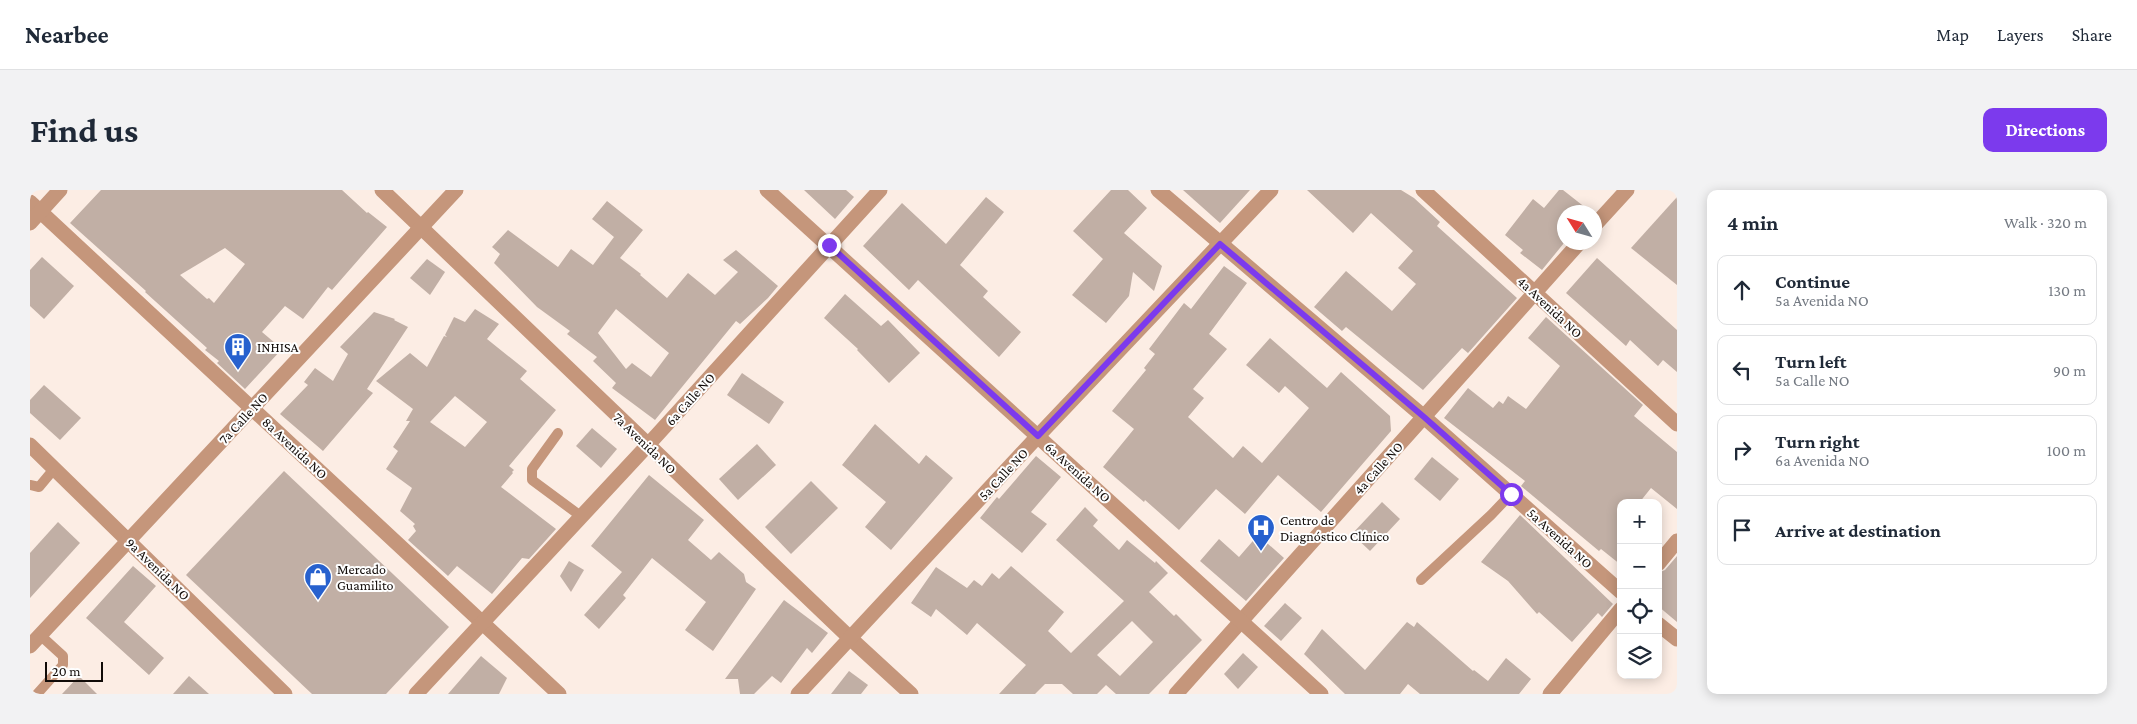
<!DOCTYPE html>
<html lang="en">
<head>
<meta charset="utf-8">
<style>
	:root { --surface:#fff; --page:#f2f2f3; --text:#1f2937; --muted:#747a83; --line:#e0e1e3; --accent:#7c3aed }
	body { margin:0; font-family:"Crimson Pro",serif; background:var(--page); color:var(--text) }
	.controls { position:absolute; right:15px; bottom:15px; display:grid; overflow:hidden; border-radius:10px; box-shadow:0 2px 12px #0003 }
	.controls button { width:45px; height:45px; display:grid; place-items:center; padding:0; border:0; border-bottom:1px solid var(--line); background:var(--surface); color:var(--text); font:25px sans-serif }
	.compass { position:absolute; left:1527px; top:15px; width:45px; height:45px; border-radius:50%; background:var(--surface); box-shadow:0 2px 12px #0003; rotate:307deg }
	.scale { position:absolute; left:15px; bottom:12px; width:58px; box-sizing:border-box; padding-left:5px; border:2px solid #110b08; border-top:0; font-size:14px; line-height:18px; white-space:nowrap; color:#110b08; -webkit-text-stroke:4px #fefefe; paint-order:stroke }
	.stop { position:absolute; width:15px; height:15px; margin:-11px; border:4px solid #7c3aed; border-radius:50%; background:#fff }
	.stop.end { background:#7c3aed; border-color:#fff; box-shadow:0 1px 5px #0008 }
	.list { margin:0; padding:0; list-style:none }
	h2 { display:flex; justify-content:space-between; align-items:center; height:65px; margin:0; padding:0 20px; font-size:21px }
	h2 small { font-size:16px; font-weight:400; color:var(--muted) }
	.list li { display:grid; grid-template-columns:32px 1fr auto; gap:15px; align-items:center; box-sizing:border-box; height:70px; margin:0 10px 10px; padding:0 10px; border:1px solid var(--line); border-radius:10px }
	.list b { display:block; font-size:19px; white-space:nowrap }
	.list p { margin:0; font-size:16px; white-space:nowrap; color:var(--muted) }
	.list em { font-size:16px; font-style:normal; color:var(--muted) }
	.icon { flex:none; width:28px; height:28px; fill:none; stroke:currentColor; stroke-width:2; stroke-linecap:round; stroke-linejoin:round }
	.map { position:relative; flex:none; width:1647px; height:504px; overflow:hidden; border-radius:10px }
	header { display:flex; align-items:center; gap:30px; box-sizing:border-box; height:70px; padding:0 25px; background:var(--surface); border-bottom:1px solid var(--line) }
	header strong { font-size:24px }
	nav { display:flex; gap:28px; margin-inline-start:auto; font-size:18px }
	.intro { display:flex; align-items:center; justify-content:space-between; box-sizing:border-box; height:120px; padding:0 30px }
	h1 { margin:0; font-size:35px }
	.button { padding:12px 22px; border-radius:10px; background:var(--accent); color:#fff; font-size:18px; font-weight:700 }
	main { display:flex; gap:30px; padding:0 30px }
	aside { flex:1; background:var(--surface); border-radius:10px; box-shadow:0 2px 12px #0003 }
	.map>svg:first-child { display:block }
	.building { fill:#c1afa5; fill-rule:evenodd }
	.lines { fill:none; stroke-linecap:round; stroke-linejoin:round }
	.service { stroke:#c5967b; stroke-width:10 }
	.minor { stroke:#c5967b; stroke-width:15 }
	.tertiary { stroke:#c5967b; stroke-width:15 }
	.route { stroke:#7c3aed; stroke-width:6 }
	.labels { text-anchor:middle; stroke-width:4; stroke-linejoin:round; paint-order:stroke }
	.street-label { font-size:14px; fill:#110b08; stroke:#fefefe }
	.poi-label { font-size:14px; fill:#110b08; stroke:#fefefe; text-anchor:start }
</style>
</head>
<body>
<header>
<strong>Nearbee</strong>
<nav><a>Map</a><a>Layers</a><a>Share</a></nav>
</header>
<div class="intro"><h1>Find us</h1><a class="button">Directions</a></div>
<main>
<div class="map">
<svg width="1647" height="504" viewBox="0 0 1647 504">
	<rect width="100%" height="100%" fill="#fcede4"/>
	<g class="building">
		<path d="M71 0H312L337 23 338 22 357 37 302 100 298 97 273 129 255 116 232 142 252 159 215 199 187 173 189 171 175 160 177 158 115 102 116 101 40 33ZM195 58 215 74 184 113 179 108 177 109 150 85Z"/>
		<path d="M774 0H816L824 7 805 29Z"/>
		<path d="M1081 0H1098L1117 18 1094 43 1132 76 1124 101 1103 82 1099 106 1076 133 1042 105 1073 69 1043 41Z"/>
		<path d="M1153 0H1220L1190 33Z"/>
		<path d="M1277 0H1371L1384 8 1410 32 1407 36 1487 108 1438 163 1432 158 1393 200 1316 137 1312 141 1284 117 1316 81 1362 121 1386 94 1368 78 1383 61 1341 23 1323 43Z"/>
		<path d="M1529 0H1533L1561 22H1534V53L1512 80 1490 63 1493 60 1475 45 1503 9 1514 18Z"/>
		<path d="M956 7 974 22 930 75 958 101 953 107 991 142 969 167 888 90 879 100 833 56 872 13 916 54Z"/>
		<path d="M1647 7V95L1601 58Z"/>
		<path d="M577 11 613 40 590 68 611 84 610 85 637 108 658 83 685 105 708 82 693 70 706 60 748 96 738 108 710 134 706 131 625 230 582 198 586 193 563 171 567 167 537 144 540 141 507 117 464 73 470 64 462 57 478 40 528 77 541 59 563 75 584 47 562 29ZM586 119 639 163 621 187 602 173 596 179 568 143Z"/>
		<path d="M12 67 44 96 14 129 0 116V80Z"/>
		<path d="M1567 68 1647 140V182L1633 170 1628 176 1600 150 1596 156 1536 103Z"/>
		<path d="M397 69 415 82 400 105 380 88Z"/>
		<path d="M1194 76 1217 93 1179 144 1197 159 1163 199 1174 208 1158 227 1203 268 1213 256 1232 273 1279 218 1255 196 1249 203 1216 175 1240 148 1297 198 1311 182 1360 226 1361 241 1291 322 1248 285 1215 324 1186 299 1149 340 1115 310 1114 312 1073 277 1104 239 1082 221 1116 180 1114 178 1125 164 1119 159 1154 113 1161 119Z"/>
		<path d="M815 104 851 136 858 130 890 163 859 193 827 160 828 159 794 128Z"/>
		<path d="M445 119 469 134 457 149 497 181 490 189 526 220 479 276 484 280 482 282 483 283 471 297 526 339 499 369 492 368 462 404 427 376 418 386 378 350 386 341 383 336 385 334 370 321 382 298 356 279 368 261 363 257 380 231H376L383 219 346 191 380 163 397 177 414 146 417 147 415 145 424 127 435 132ZM425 206 457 232 435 257 400 232Z"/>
		<path d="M344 122 365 129 364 130 378 137 337 199 343 203 293 261 250 224 278 195 274 192 285 178 303 191 318 164 310 157Z"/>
		<path d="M1516 127 1613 215 1604 226 1647 262V319L1621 298 1609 313H1591V375L1571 359 1569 361 1491 296 1495 291 1414 228 1438 198 1463 218 1469 211 1473 214 1478 206 1496 219 1530 176 1498 148Z"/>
		<path d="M712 183 754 212 739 234 697 205Z"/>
		<path d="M14 195 51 228 30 250 0 223V210Z"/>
		<path d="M845 234 889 274 896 265 923 288 861 360 835 337 856 312 812 275Z"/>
		<path d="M562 238 587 259 571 278 546 256Z"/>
		<path d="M727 254 746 275 708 310 689 289Z"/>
		<path d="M1006 266 1031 287 1001 322 1017 334 992 363 950 328 967 307 969 309Z"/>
		<path d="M1402 267 1429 289 1410 311 1384 289Z"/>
		<path d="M254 281 419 437 356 504H282L156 385Z"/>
		<path d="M619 285 674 330 658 350 681 370 689 362 714 384 716 392 726 399 683 461 655 440 676 412 622 368 593 405 596 408 569 439 554 425 592 382 561 356Z"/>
		<path d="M781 291 808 318 761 364 735 337Z"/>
		<path d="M1352 312 1370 329 1340 361 1322 344Z"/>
		<path d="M1055 317 1068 330 1063 336 1089 360 1097 350 1125 373 1126 371 1138 383 1119 402 1144 426 1146 424 1172 450 1119 504H1086L1076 495 1067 504H1043L1032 494H1015L1005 504H969L996 475 947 433 937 445 906 419 901 427 881 413 906 377 937 398 944 390 952 396 962 383 969 389 981 376 1034 422 1018 441 1041 463 1094 411 1026 350ZM1102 431 1123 452 1090 486 1067 465Z"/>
		<path d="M1490 325 1583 414 1572 427 1568 423 1542 452 1509 422 1507 424 1478 391 1451 372Z"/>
		<path d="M28 332 50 353 0 408V363Z"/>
		<path d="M1228 345 1254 368 1216 411 1170 371 1189 349 1209 367Z"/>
		<path d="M1647 366V432L1628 416V383L1635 380Z"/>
		<path d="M539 371 554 380 541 402 530 386Z"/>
		<path d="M103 376 126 396 94 432 134 468 119 485 56 428Z"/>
		<path d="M754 410 798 443 782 463 777 458 751 493 742 486 724 504H710L708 489H695Z"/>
		<path d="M1255 413 1272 428 1251 451 1234 436Z"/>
		<path d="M1377 432 1384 437 1387 432 1443 481 1444 480 1458 491 1476 468 1501 489 1489 504H1390L1378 494 1370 504H1315L1274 464 1292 439 1335 480Z"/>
		<path d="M1213 463 1228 477 1208 499 1194 484Z"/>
		<path d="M451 466 477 488 469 504H418Z"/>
		<path d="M819 481 838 495 831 504H801Z"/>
		<path d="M49 486 67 504H32Z"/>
		<path d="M159 486 179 504H143Z"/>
	</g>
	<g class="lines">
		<g class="service">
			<path d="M528 243 502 279V290L552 327"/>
			<path d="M0 295 9 297 24 279"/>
			<path d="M1391 390 1461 325 1481 304"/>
			<path d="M7 504 33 475V466L10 445"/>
		</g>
		<g class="minor">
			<path d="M352 0 820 448 881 504"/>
			<path d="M1128 0 1394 227 1591 402"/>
			<path d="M1393 0 1647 234"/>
			<path d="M0 12 529 504"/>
			<path d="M1564 36 1597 0"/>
			<path d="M0 255 255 504"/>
			<path d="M1628 374 1647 351"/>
			<path d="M1628 434 1647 449"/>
			<path d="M386 504 617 256 850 0"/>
			<path d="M768 504 1008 246 1241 0"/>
			<path d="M1146 504 1550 52"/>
			<path d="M1520 504 1591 419"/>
		</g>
		<g class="tertiary">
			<path d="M737 0 1291 504"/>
			<path d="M0 33 30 0"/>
			<path d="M0 456 426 0"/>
		</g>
	</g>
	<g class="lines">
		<path class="route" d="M799 55 1008 246 1190 54 1394 227 1481 304"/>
	</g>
	<defs>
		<symbol id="building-pin" viewBox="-11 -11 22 30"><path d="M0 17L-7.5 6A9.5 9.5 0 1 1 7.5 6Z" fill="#2761ce" stroke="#fefefe"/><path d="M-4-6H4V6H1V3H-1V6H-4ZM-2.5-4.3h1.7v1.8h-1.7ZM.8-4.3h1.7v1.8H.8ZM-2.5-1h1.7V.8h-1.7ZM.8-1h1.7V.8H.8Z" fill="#fff"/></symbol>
		<symbol id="hospital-pin" viewBox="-11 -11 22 30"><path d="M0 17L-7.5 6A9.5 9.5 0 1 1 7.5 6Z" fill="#2761ce" stroke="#fefefe"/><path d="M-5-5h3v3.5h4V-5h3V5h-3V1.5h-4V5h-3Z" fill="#fff"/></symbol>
		<symbol id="shop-pin" viewBox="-11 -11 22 30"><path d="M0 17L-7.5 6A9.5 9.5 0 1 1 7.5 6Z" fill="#2761ce" stroke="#fefefe"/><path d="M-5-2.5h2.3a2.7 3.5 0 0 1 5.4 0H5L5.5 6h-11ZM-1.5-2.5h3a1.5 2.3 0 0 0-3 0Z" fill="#fff"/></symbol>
	</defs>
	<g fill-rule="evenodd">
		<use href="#building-pin" x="192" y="141" width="32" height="43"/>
		<use href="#hospital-pin" x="1215" y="322" width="32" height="43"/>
		<use href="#shop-pin" x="272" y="371" width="32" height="43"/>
	</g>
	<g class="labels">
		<g class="street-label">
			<text transform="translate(1520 117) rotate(43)" y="5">4a Avenida NO</text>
			<text transform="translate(660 209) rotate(-48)" y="5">6a Calle NO</text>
			<text transform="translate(213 228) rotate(-47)" y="5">7a Calle NO</text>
			<text transform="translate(615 253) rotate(44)" y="5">7a Avenida NO</text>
			<text transform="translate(265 258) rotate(43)" y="5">8a Avenida NO</text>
			<text transform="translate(1348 278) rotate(-48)" y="5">4a Calle NO</text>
			<text transform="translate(1048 282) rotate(42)" y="5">6a Avenida NO</text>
			<text transform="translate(973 284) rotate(-47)" y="5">5a Calle NO</text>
			<text transform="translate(1530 348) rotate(42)" y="5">5a Avenida NO</text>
			<text transform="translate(128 379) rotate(44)" y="5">9a Avenida NO</text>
		</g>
		<g class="poi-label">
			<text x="227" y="162">INHISA</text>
			<text x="1250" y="335">Centro de<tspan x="1250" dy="16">Diagnóstico Clínico</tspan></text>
			<text x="307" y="384">Mercado<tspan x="307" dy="16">Guamilito</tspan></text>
		</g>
	</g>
</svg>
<div class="controls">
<button>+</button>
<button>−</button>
<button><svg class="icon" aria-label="locate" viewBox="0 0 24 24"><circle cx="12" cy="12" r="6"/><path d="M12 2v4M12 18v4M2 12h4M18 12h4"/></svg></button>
<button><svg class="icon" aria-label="layers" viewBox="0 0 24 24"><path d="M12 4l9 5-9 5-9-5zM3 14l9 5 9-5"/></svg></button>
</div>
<svg class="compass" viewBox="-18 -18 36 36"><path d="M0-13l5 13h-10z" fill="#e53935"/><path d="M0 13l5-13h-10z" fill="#747a83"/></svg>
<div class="scale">20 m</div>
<div class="stop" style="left:1481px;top:304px"></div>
<div class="stop end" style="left:799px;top:55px"></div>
</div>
<aside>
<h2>4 min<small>Walk · 320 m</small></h2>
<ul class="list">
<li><svg class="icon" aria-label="ahead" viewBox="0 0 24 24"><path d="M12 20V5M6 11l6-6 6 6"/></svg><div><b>Continue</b><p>5a Avenida NO</p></div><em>130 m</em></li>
<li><svg class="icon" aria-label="left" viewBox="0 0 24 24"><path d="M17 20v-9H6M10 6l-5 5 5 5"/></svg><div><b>Turn left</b><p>5a Calle NO</p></div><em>90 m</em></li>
<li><svg class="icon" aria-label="right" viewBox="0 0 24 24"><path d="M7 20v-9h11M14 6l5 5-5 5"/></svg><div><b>Turn right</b><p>6a Avenida NO</p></div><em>100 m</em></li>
<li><svg class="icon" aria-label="arrive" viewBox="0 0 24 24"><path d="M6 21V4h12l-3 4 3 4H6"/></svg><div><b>Arrive at destination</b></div></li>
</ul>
</aside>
</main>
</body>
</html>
